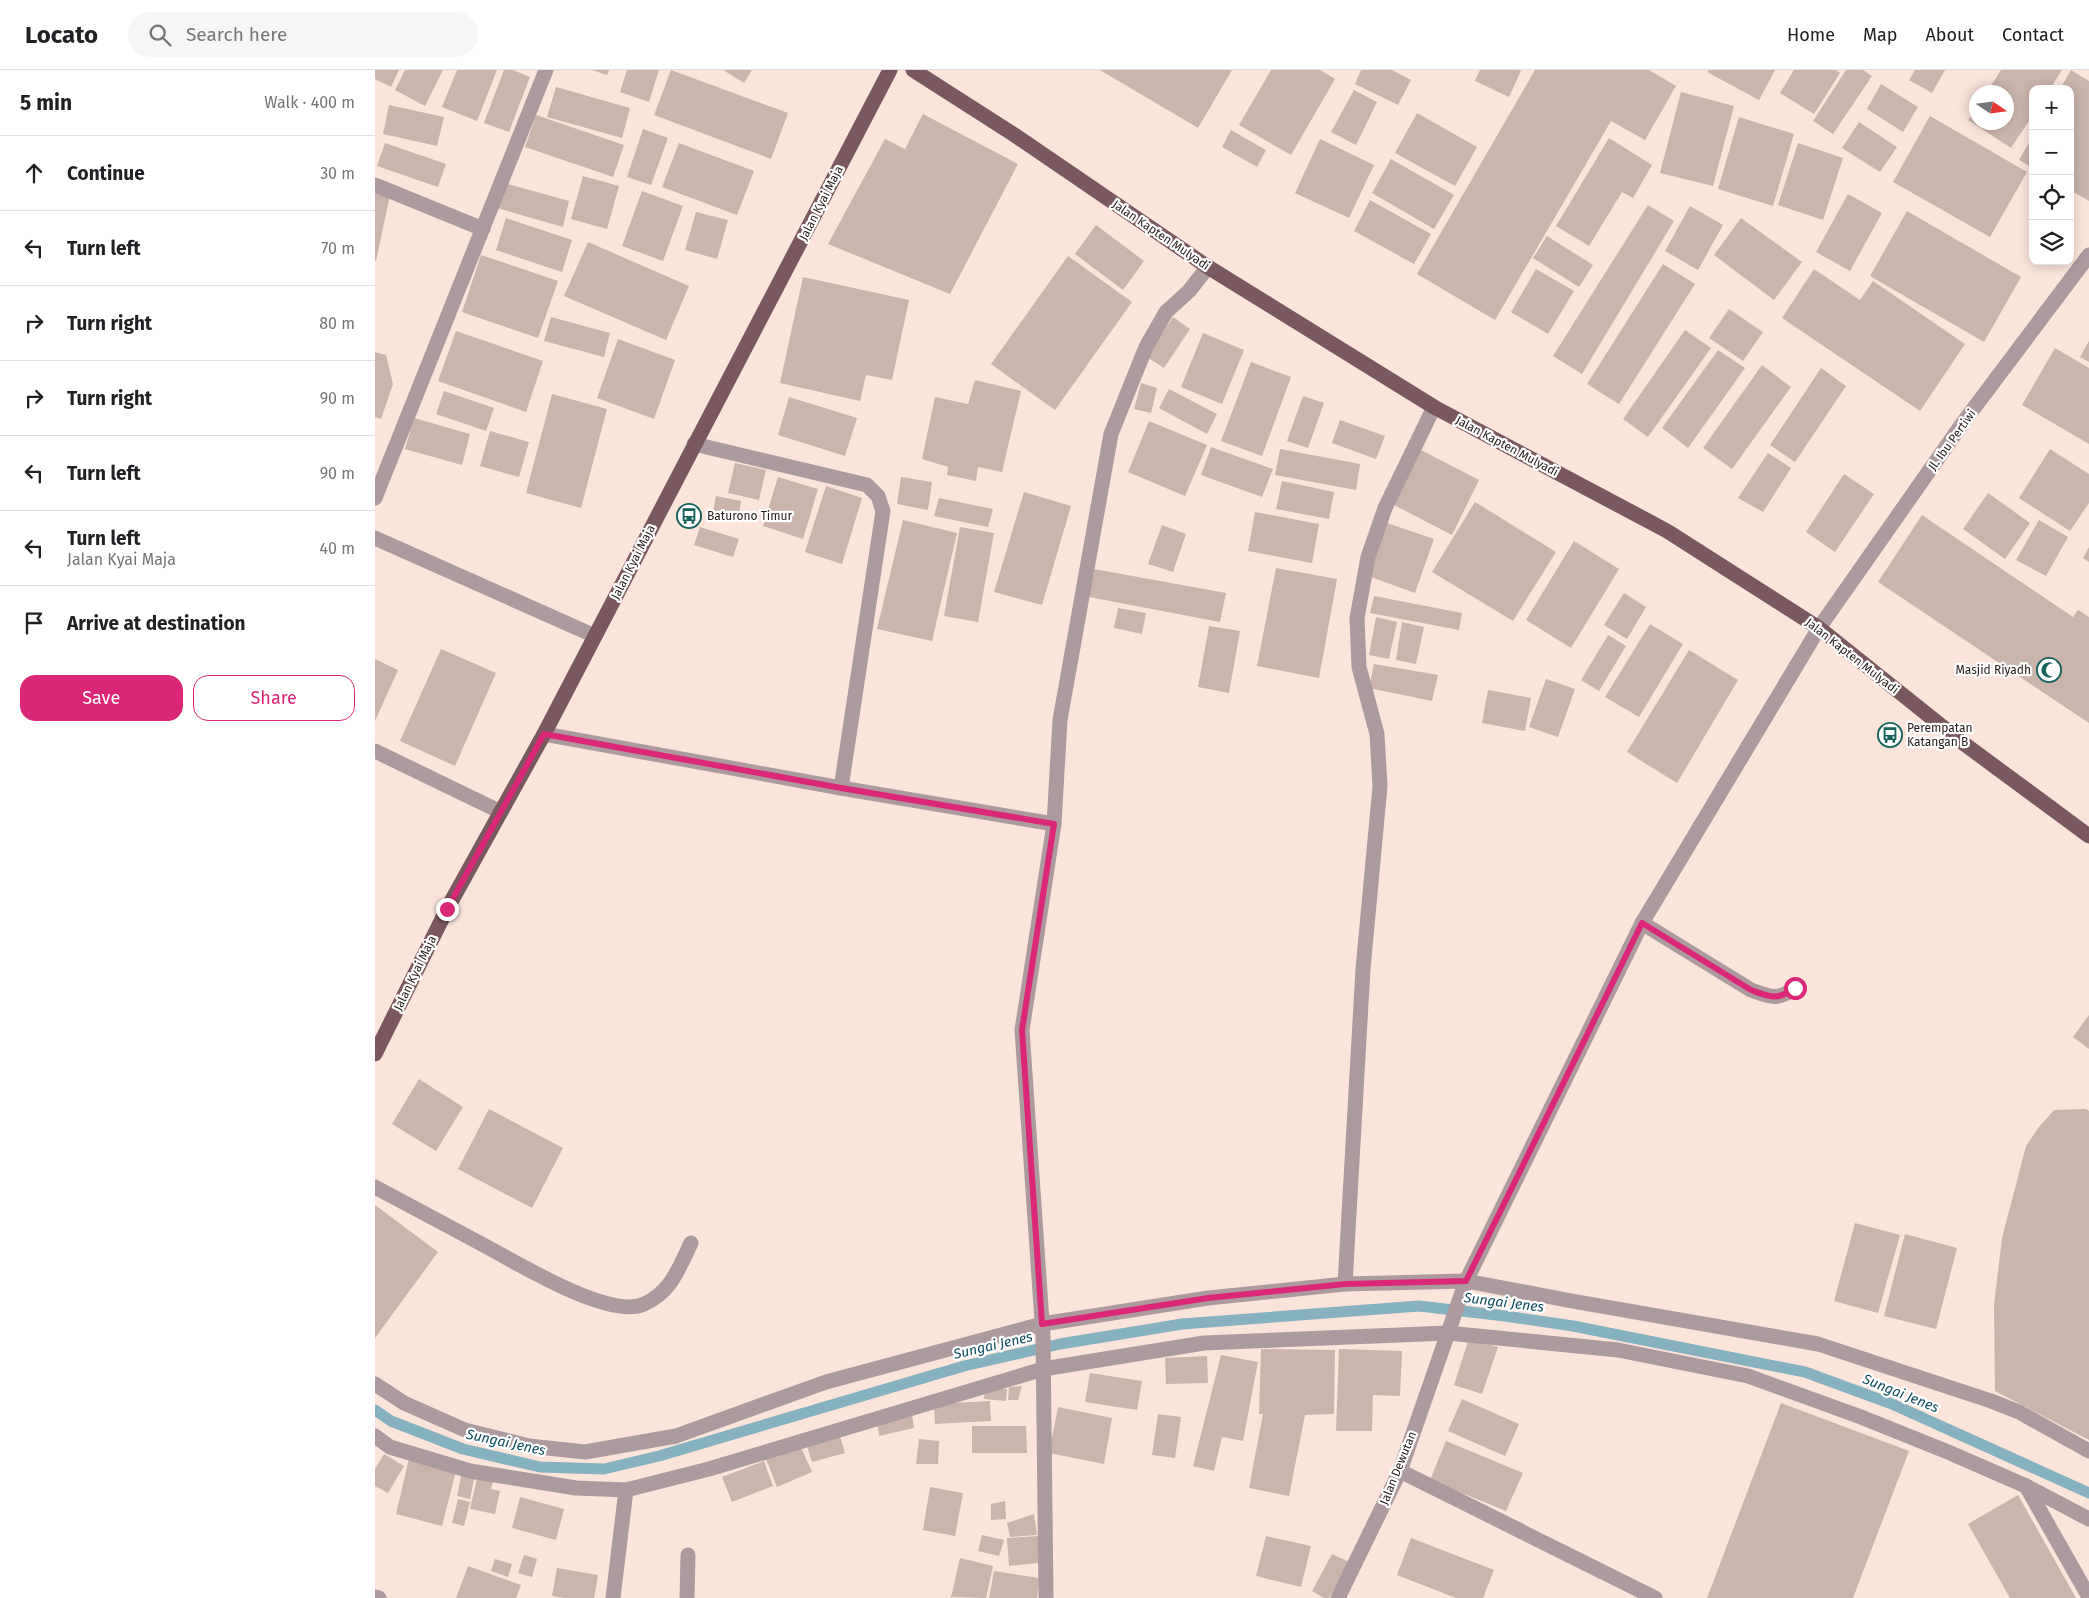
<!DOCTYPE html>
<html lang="en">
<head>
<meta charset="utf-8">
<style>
	:root { --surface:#fff; --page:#f6f6f6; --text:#202124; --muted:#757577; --line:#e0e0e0; --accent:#db2777 }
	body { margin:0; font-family:"Fira Sans",sans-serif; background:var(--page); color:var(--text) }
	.controls { position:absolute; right:15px; top:15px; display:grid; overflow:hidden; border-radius:10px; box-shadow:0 2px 12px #0003 }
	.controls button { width:45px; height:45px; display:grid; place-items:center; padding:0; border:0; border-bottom:1px solid var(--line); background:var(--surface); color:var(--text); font:25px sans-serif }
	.compass { position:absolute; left:1594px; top:15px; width:45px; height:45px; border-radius:50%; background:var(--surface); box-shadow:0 2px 12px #0003; rotate:103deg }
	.stop { position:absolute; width:15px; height:15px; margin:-11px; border:4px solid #db2777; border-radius:50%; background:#fff }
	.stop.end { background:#db2777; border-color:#fff; box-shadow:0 1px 5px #0008 }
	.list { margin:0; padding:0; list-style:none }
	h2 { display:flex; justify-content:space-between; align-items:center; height:65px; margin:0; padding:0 20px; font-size:21px }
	h2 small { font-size:16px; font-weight:400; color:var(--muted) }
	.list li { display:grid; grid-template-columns:32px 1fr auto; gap:15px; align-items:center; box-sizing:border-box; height:75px; padding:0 20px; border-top:1px solid var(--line) }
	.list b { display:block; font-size:19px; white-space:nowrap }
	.list p { margin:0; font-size:16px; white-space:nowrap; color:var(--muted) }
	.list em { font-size:16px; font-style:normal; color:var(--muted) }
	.actions { display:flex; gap:10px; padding:15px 20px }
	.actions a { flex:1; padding:11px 0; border:1px solid var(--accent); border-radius:15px; text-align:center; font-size:18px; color:var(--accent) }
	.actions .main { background:var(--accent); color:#fff }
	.icon { flex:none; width:28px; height:28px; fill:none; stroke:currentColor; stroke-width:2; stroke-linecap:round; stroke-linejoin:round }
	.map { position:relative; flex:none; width:1714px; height:1528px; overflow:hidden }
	header { display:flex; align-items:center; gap:30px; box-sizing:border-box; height:70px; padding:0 25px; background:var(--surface); border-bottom:1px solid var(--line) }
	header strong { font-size:24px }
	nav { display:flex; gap:28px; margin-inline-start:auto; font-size:18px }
	.search { width:350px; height:45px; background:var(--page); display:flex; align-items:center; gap:12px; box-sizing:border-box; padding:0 18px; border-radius:28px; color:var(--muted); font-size:19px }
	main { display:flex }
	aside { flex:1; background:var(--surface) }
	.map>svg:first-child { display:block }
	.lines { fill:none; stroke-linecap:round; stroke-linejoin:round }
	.stream { stroke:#85b1c0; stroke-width:11 }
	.building { fill:#cab4ab }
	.minor { stroke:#ad9a9e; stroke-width:15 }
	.major { stroke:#79585f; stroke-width:15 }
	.route { stroke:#db2777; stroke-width:6 }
	.labels { text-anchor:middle; stroke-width:4.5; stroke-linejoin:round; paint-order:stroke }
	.street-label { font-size:12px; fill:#241c19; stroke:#fff }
	.poi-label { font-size:12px; fill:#241c19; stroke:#fff; text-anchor:start }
	.water-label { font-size:14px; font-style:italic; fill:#0e4d5d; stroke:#fff }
</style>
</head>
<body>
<header>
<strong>Locato</strong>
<div class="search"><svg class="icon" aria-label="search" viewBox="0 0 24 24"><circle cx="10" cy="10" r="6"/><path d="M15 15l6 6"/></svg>Search here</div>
<nav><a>Home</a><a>Map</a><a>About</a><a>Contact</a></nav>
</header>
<main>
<aside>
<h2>5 min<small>Walk · 400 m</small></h2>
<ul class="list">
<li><svg class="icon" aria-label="ahead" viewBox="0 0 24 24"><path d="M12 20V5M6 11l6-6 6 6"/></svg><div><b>Continue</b></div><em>30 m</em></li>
<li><svg class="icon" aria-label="left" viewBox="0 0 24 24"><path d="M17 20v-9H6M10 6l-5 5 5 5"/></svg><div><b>Turn left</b></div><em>70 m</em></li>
<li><svg class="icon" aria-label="right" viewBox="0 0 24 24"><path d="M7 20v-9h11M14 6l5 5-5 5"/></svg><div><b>Turn right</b></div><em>80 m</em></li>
<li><svg class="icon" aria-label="right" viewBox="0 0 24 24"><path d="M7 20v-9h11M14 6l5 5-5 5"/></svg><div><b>Turn right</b></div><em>90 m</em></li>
<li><svg class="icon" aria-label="left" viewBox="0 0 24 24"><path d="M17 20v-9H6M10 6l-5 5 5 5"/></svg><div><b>Turn left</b></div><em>90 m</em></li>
<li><svg class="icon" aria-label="left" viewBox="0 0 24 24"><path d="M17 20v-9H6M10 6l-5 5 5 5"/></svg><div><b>Turn left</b><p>Jalan Kyai Maja</p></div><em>40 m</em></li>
<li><svg class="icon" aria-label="arrive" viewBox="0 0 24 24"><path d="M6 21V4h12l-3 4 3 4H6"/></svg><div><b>Arrive at destination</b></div></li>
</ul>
<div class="actions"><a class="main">Save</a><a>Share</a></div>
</aside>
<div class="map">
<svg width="1714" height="1528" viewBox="0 0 1714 1528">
	<rect width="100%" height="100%" fill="#fbe5db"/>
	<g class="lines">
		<path class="stream" d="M0 1340 16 1351 88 1379 165 1397 229 1399 284 1386 589 1296 685 1274 807 1254 1044 1236 1130 1246 1198 1256 1430 1302 1517 1334 1714 1423"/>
	</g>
	<g class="building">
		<path d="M0 0H24L16 17 0 9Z"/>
		<path d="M30 0H68L50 36 20 20Z"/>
		<path d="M82 0H122L102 51 67 37Z"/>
		<path d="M129 0H138L155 7 134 62 109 53Z"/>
		<path d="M217 0H234L232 5Z"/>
		<path d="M252 0H284L274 32 245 22Z"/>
		<path d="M296 0 413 43 396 89 279 45Z"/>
		<path d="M348 0H377L369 13Z"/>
		<path d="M725 0H857L823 58Z"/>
		<path d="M896 0H945L960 9 916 85 864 55Z"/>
		<path d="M986 0H1017L1036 10 1023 35 980 14Z"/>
		<path d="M1105 0H1144L1146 1 1134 27 1100 11Z"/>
		<path d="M1160 0H1274L1301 16 1270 70 1236 51 1120 250 1042 204Z"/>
		<path d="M1334 0H1400L1384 30 1332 2Z"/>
		<path d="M1419 0H1461L1465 3 1439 44 1405 23Z"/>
		<path d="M1471 0H1488L1497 6 1458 64 1438 51Z"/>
		<path d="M1540 0H1570L1557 23 1534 10Z"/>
		<path d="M1626 0H1687L1675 19H1658V45L1636 78 1593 50 1602 38V52H1632V22H1612Z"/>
		<path d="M1696 0 1714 11V131L1695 120V19H1685Z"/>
		<path d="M1506 14 1543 37 1528 62 1492 39Z"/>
		<path d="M181 17 255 38 247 68 172 47Z"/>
		<path d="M979 20 1002 32 981 75 956 62Z"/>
		<path d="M1306 22 1359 36 1338 116 1285 103Z"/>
		<path d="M14 35 69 47 62 76 8 64Z"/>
		<path d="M1042 43 1102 77 1080 116 1020 83Z"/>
		<path d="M548 44 643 94 575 224 453 174 510 69 530 79Z"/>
		<path d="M161 45 249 75 238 107 150 77Z"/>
		<path d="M1555 46 1652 102 1615 167 1518 112Z"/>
		<path d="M1364 47 1419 64 1398 136 1343 119Z"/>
		<path d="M1484 52 1522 77 1505 102 1467 78Z"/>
		<path d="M268 59 293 68 276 115 252 107Z"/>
		<path d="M856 60 891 80 882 97 847 77Z"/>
		<path d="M1658 66V98L1644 90Z"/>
		<path d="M1234 68 1277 95 1258 128 1247 122 1214 176 1181 156Z"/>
		<path d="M945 69 999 95 974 148 920 123Z"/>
		<path d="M10 73 71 94 63 117 2 96Z"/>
		<path d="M304 73 379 101 362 145 287 117Z"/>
		<path d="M1423 73 1468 88 1448 150 1403 135Z"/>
		<path d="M1016 89 1079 125 1059 159 997 123Z"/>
		<path d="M208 106 244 116 232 159 196 149Z"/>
		<path d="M129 113 194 131 188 157 122 138Z"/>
		<path d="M267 121 308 136 288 191 247 176Z"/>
		<path d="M0 122 15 125 1 191H0Z"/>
		<path d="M1473 124 1507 143 1475 201 1441 182Z"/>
		<path d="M995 130 1056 164 1039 194 979 161Z"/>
		<path d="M1273 135 1299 151 1207 304 1178 286Z"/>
		<path d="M1315 136 1348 155 1323 200 1290 181Z"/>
		<path d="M1532 141 1646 207 1609 272 1495 206Z"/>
		<path d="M321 142 353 150 342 189 310 180Z"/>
		<path d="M131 148 197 170 187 202 121 180Z"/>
		<path d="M1366 148 1427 192 1399 230 1339 185Z"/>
		<path d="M721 155 769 191 748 220 700 184Z"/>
		<path d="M1172 166 1218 195 1204 217 1158 188Z"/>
		<path d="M213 172 314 216 291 270 189 226Z"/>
		<path d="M106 185 183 211 163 268 87 242Z"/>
		<path d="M693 186 757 232 680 340 616 294Z"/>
		<path d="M1288 194 1320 214 1244 334 1212 314Z"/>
		<path d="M1161 199 1199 221 1173 264 1136 242Z"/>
		<path d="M1439 199 1485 230 1498 211 1590 274 1545 341 1407 248Z"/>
		<path d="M428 207 534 230 517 310 491 305 485 331 405 313Z"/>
		<path d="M1354 239 1388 262 1368 291 1334 268Z"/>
		<path d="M176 247 235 263 229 287 169 271Z"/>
		<path d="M798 247 815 259 789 298 772 287Z"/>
		<path d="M1310 260 1336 278 1273 367 1248 349Z"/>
		<path d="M81 261 168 291 151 342 63 311Z"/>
		<path d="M828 263 869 280 847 334 806 317Z"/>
		<path d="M243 269 300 290 279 349 222 328Z"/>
		<path d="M1714 271V292L1705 287Z"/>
		<path d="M1680 278 1714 298V374L1647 335Z"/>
		<path d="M1343 280 1370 298 1313 378 1287 358Z"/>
		<path d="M0 282 11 285 18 314 6 349 0 347Z"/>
		<path d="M876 292 916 307 887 386 846 371Z"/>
		<path d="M1387 295 1416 317 1357 399 1328 378Z"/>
		<path d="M1446 298 1471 316 1420 392 1395 375Z"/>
		<path d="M600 310 646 321 627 402 603 397 601 411 572 405 573 397 547 389 560 327 593 334Z"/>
		<path d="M766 313 782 318 776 343 759 339Z"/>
		<path d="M794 319 842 344 832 364 784 338Z"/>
		<path d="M69 321 119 338 111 361 61 344Z"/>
		<path d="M177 324 232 339 206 438 151 423Z"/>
		<path d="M928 326 949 333 933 378 912 371Z"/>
		<path d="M414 327 482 348 470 386 403 365Z"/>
		<path d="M39 348 95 364 87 395 30 379Z"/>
		<path d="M965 350 1010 366 1001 389 957 373Z"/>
		<path d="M774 351 832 375 810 426 753 402Z"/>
		<path d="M115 361 154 372 144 407 105 396Z"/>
		<path d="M836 377 898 399 887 427 826 405Z"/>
		<path d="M905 379 985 394 981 420 900 405Z"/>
		<path d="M1044 379 1104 410 1077 465 1017 434Z"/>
		<path d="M1675 379 1714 404V433L1695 461 1644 428Z"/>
		<path d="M1393 383 1416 398 1388 442 1363 428Z"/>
		<path d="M360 393 391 400 384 430 353 423Z"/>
		<path d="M1469 404 1499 424 1460 482 1431 462Z"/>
		<path d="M403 407 443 419 428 469 388 456Z"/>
		<path d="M526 407 557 412 553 440 522 434Z"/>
		<path d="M907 411 959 422 954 449 901 439Z"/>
		<path d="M451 416 487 428 467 494 430 482Z"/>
		<path d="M649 422 696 436 667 535 619 522Z"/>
		<path d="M1613 423 1655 453 1630 489 1588 459Z"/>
		<path d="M341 426 366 431 363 451 337 447Z"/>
		<path d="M564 428 618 439 613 457 559 446Z"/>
		<path d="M1100 432 1181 482 1138 551 1057 502Z"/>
		<path d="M880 442 944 454 937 493 873 481Z"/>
		<path d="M1547 445 1698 547 1703 540 1714 547V653L1503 512Z"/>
		<path d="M528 450 582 463 557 571 502 559Z"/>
		<path d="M1664 450 1693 467 1671 506 1641 490Z"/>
		<path d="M1012 453 1059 469 1040 523 993 506Z"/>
		<path d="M787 455 811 464 798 502 773 494Z"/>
		<path d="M325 457 364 469 358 487 319 475Z"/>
		<path d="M585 457 619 463 603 552 569 546Z"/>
		<path d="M1199 471 1244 499 1196 578 1151 550Z"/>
		<path d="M1714 477V492L1708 488Z"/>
		<path d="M901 498 962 509 944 608 882 596Z"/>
		<path d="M719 499 851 523 845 552 714 527Z"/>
		<path d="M1249 523 1271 537 1252 569 1229 555Z"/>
		<path d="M999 526 1087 543 1084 560 995 543Z"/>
		<path d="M743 538 771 543 767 564 739 558Z"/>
		<path d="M1001 547 1022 552 1014 589 994 585Z"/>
		<path d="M1027 552 1049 557 1041 594 1021 590Z"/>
		<path d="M1275 554 1308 574 1264 647 1230 627Z"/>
		<path d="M834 556 865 561 854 623 823 617Z"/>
		<path d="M1233 565 1251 576 1224 621 1206 610Z"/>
		<path d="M66 579 121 603 80 696 25 671Z"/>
		<path d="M1314 580 1363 610 1302 713 1252 682Z"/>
		<path d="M0 589 23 600 0 651Z"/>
		<path d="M999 594 1063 605 1057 631 994 618Z"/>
		<path d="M1171 609 1200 619 1183 667 1154 657Z"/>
		<path d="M1113 620 1156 628 1150 661 1107 653Z"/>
		<path d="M1714 945V979L1698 967Z"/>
		<path d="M44 1009 88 1037 61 1081 17 1054Z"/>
		<path d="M114 1039 188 1078 157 1138 83 1099Z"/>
		<path d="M1711 1039 1714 1041V1370L1620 1321 1619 1235 1627 1168 1651 1076 1664 1057 1679 1040Z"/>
		<path d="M0 1135 63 1182 0 1268Z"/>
		<path d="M1480 1153 1525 1165 1503 1243 1459 1231Z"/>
		<path d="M1530 1164 1582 1178 1561 1259 1509 1246Z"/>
		<path d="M1094 1268 1123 1277 1107 1324 1079 1315Z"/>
		<path d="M886 1279 960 1280 959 1344 930 1345 914 1426 874 1418 888 1344H884Z"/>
		<path d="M964 1279 1027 1281 1025 1326 998 1325 997 1361H961Z"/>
		<path d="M846 1285 883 1292 868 1371 847 1367 839 1401 818 1396Z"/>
		<path d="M832 1286 833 1313 791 1314 790 1288Z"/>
		<path d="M715 1303 767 1311 762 1340 710 1332Z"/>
		<path d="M647 1316 643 1330H633L634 1317Z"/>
		<path d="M610 1317 632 1319 631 1331 609 1329Z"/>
		<path d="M1087 1329 1144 1354 1130 1386 1073 1361Z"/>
		<path d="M615 1331 616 1351 560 1354 559 1334Z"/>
		<path d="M1406 1333 1534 1381 1478 1528H1332Z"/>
		<path d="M683 1337 737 1348 729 1394 674 1383Z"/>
		<path d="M537 1344 539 1358 504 1366 502 1352Z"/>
		<path d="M783 1344 806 1347 800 1388 777 1385Z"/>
		<path d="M597 1356H651L652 1383H597Z"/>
		<path d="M464 1363 470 1383 437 1392 431 1373Z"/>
		<path d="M544 1369 564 1371 563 1394H541Z"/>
		<path d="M1071 1371 1148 1403 1131 1441 1055 1410Z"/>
		<path d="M425 1375 437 1402 402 1417 391 1389Z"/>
		<path d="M9 1384 29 1396 13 1423 0 1416V1399Z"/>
		<path d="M34 1389 81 1401 67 1456 21 1444Z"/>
		<path d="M389 1391 398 1416 357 1432 347 1407Z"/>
		<path d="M87 1402 100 1404 95 1429 82 1426Z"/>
		<path d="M103 1404 119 1407 116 1419 105 1417 125 1421 120 1444 95 1439Z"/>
		<path d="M555 1417 588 1423 580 1466 548 1460Z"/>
		<path d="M1643 1425 1701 1528H1635L1593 1454Z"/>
		<path d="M145 1427 189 1439 181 1470 137 1458Z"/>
		<path d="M83 1429 95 1432 89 1456 77 1453Z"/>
		<path d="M630 1431 631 1449 616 1450V1434Z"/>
		<path d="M659 1444 662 1465 635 1467 632 1453Z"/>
		<path d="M607 1465 629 1470 624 1486 603 1481Z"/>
		<path d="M663 1466V1493L634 1496 632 1468Z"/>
		<path d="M891 1466 936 1476 926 1517 881 1506Z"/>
		<path d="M1036 1468 1119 1500 1108 1528H1081L1022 1505Z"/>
		<path d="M957 1484 974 1492 954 1528H949L937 1521Z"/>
		<path d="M149 1485 162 1489 157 1507 143 1503Z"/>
		<path d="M585 1488 618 1496 611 1528 576 1527Z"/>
		<path d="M120 1489 137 1494 133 1507 116 1501Z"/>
		<path d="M93 1496 146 1515 141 1528H81Z"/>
		<path d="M182 1498 223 1505 219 1528H190L177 1526Z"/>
		<path d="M619 1501 664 1508 662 1528H614Z"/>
	</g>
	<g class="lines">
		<g class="minor">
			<path d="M0 115 108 159"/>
			<path d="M319 374 492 415 503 426 508 441 466 718"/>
			<path d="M0 428 171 0"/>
			<path d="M0 468 220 566"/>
			<path d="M169 664 466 718 679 754"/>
			<path d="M0 681 126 742"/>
			<path d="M1267 853 1376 920C1395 927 1402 931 1420 918"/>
			<path d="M0 1117C34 1135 67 1153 101 1171 134 1188 234 1251 269 1234 296 1222 304 1198 316 1173"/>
			<path d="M970 1214 988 899 1005 716 1002 664 984 597 982 548 993 487 1010 438 1059 337"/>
			<path d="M0 1314 29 1333 90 1360 154 1376 210 1382 301 1366 451 1312 667 1254 833 1228 970 1214 1091 1211 1197 1231 1443 1274 1616 1331 1644 1342 1714 1381"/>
			<path d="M0 1366 15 1377 95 1401 201 1418 251 1420 334 1399 668 1299 829 1273 1073 1263 1243 1280 1373 1306 1486 1347 1573 1382 1651 1416 1714 1449"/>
			<path d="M1025 1401 1280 1528"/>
			<path d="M1651 1416 1714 1527"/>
			<path d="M0 1527 4 1528"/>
			<path d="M238 1528 251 1420"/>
			<path d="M312 1528 313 1485"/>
			<path d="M671 1528 668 1266 647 960 679 754 685 650 736 364 771 277 791 242 814 221 833 197"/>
			<path d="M963 1528 1025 1401 1091 1211 1267 853 1444 558 1587 354 1714 185"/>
		</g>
		<g class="major">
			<path d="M538 0 638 64 833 197 1059 337 1292 461 1444 558 1588 673 1714 766"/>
			<path d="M0 984 72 839 169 664 515 0"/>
		</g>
	</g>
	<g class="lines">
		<path class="route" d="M72 839 169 664 466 718 679 754 647 960 667 1254 833 1228 970 1214 1091 1211 1267 853 1376 920C1395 927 1402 931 1420 918"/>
	</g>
	<defs>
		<symbol id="bus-ring" viewBox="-11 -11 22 22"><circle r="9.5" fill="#fff" stroke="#17635c" stroke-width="1.5"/><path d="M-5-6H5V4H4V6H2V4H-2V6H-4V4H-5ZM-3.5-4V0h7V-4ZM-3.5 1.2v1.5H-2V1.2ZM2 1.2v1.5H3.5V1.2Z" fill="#17635c"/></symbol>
		<symbol id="mosque-ring" viewBox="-11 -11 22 22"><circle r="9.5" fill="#fff" stroke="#17635c" stroke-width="1.5"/><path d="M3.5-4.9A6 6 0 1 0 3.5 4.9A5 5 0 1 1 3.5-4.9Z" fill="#17635c"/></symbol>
	</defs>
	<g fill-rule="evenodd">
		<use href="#bus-ring" x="300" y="432" width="28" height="28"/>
		<use href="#mosque-ring" x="1660" y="586" width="28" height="28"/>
		<use href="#bus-ring" x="1501" y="651" width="28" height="28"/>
	</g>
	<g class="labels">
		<g class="street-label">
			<text transform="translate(446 133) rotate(-63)" y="4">Jalan Kyai Maja</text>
			<text transform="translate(786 165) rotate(34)" y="4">Jalan Kapten Mulyadi</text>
			<text transform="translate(1577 370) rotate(-54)" y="4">Jl. Ibu Pertiwi</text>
			<text transform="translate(1132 376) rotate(28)" y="4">Jalan Kapten Mulyadi</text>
			<text transform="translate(258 492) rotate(-63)" y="4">Jalan Kyai Maja</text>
			<text transform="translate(1477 586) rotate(38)" y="4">Jalan Kapten Mulyadi</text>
			<text transform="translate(40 903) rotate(-64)" y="4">Jalan Kyai Maja</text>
			<text transform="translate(1023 1398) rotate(-68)" y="4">Jalan Dewutan</text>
		</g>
		<g class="poi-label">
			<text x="332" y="450">Baturono Timur</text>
			<text x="1656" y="604" text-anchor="end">Masjid Riyadh</text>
			<text x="1532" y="662">Perempatan<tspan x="1532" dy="14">Katangan B</tspan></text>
		</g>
		<g class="water-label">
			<text transform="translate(1129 1232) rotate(7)" y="5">Sungai Jenes</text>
			<text transform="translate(618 1275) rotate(-13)" y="5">Sungai Jenes</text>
			<text transform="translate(1526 1323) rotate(22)" y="5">Sungai Jenes</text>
			<text transform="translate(131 1372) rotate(12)" y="5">Sungai Jenes</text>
		</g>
	</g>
</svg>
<div class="controls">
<button>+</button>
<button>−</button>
<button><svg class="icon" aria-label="locate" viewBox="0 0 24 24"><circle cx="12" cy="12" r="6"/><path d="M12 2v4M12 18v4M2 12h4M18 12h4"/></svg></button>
<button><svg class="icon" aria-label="layers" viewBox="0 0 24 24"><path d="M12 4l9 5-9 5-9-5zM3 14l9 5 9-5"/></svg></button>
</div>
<svg class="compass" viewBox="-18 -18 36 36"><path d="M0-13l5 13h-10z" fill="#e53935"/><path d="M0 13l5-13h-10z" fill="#757577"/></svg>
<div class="stop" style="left:1420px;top:918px"></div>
<div class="stop end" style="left:72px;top:839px"></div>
</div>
</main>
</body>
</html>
